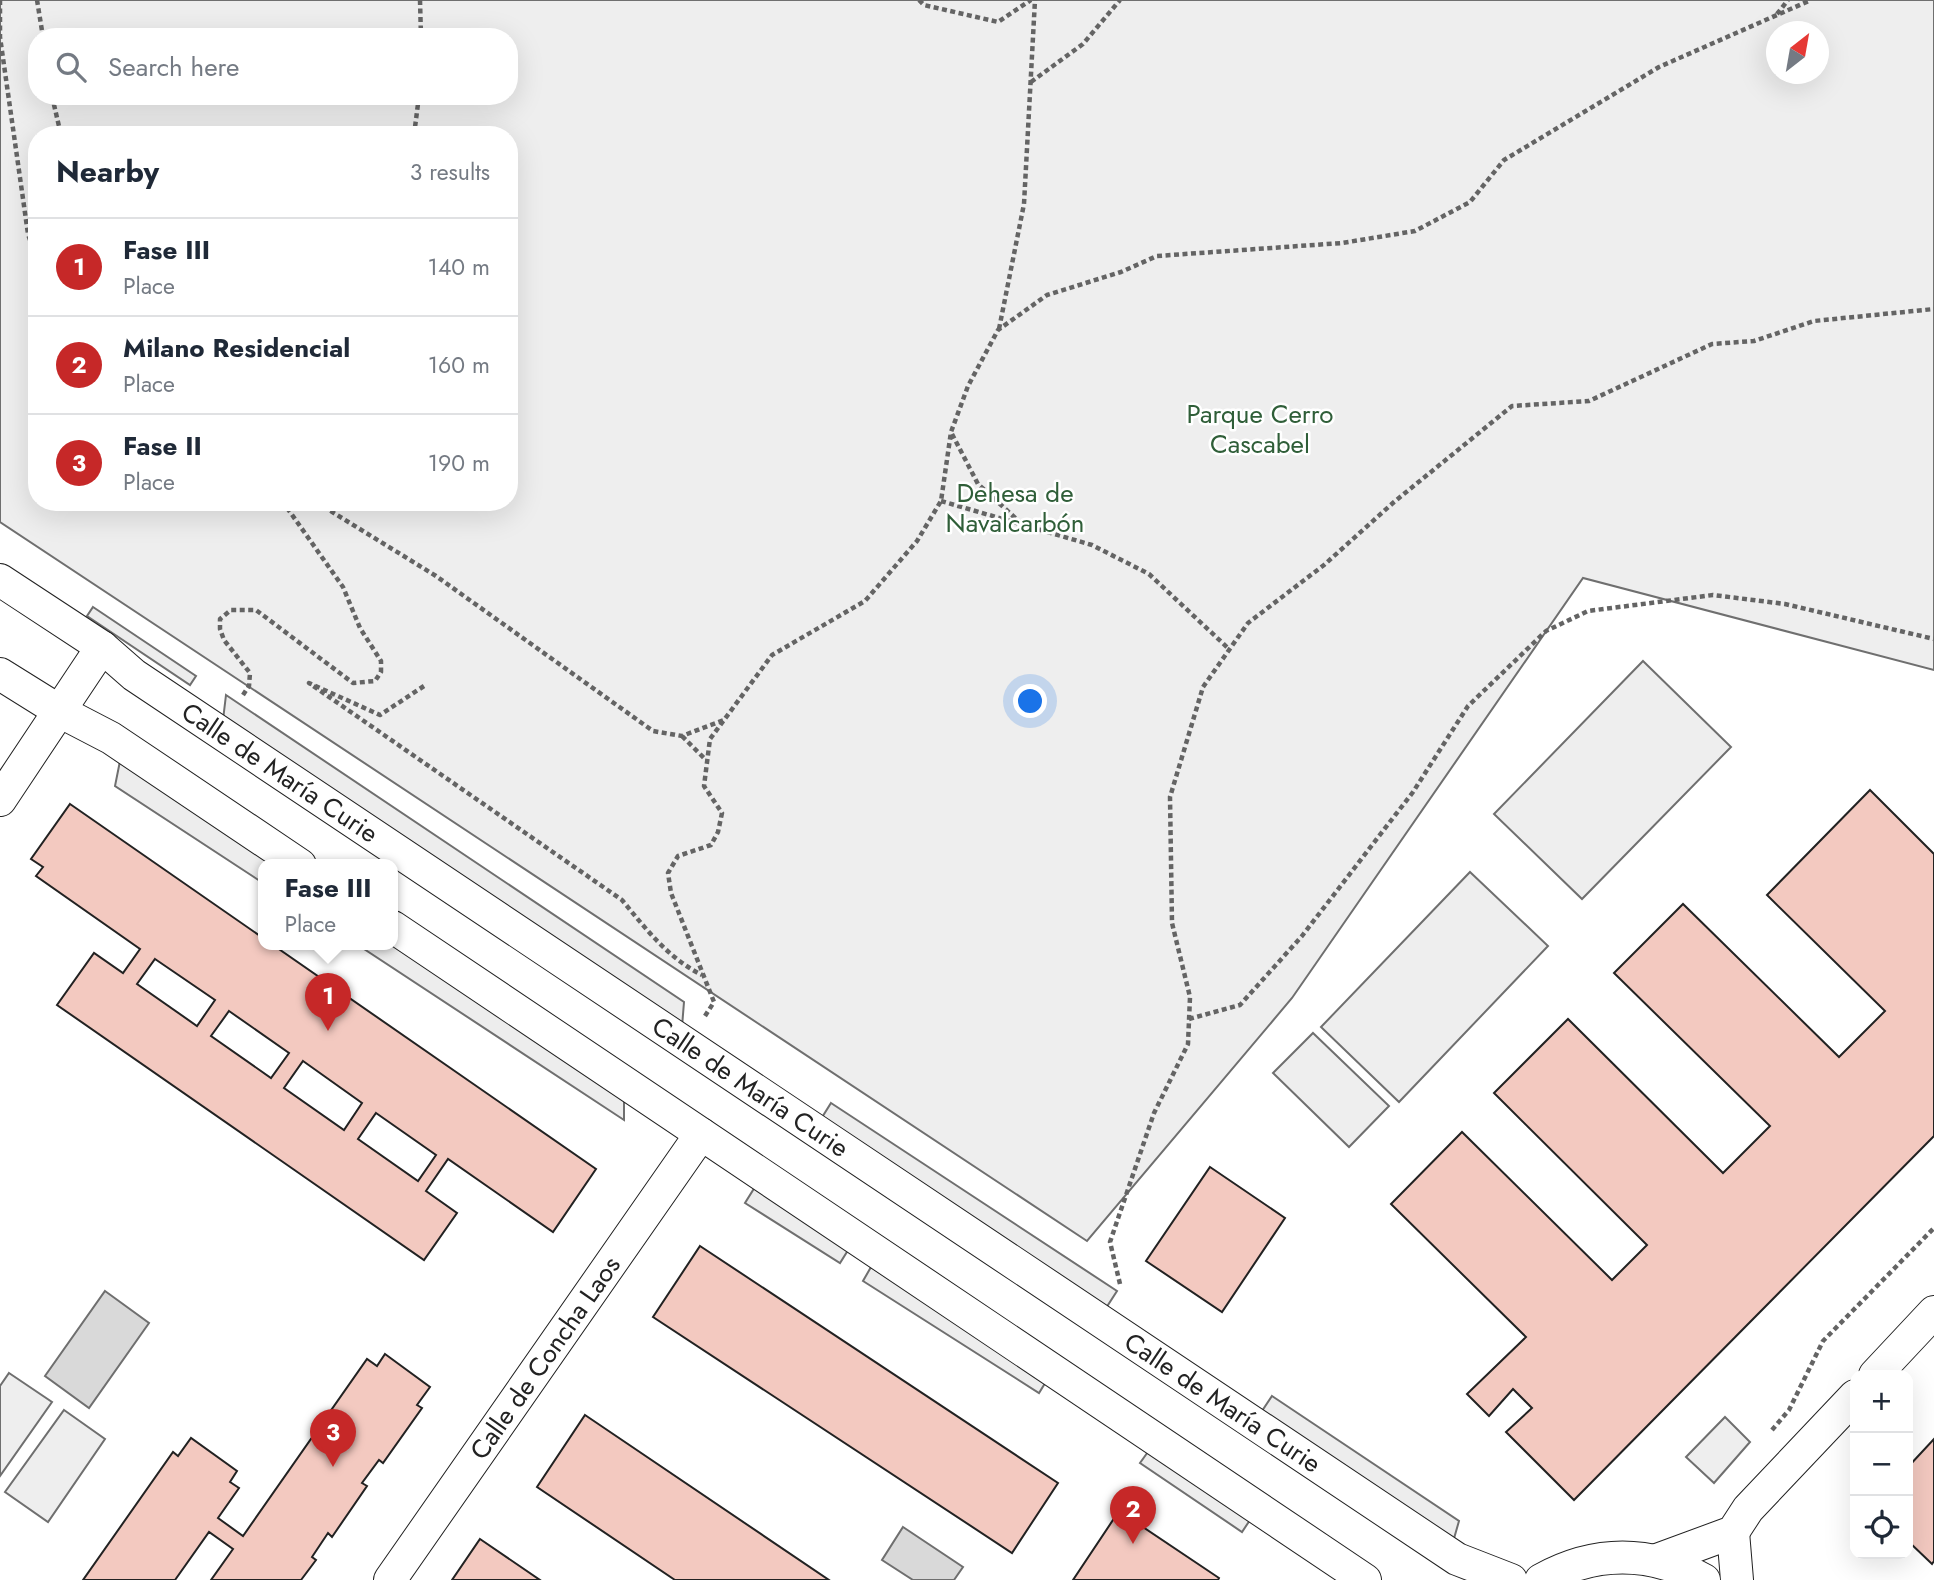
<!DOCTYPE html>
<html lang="en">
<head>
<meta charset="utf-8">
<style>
	:root { --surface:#fff; --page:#f2f2f3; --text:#1f2937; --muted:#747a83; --line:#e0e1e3; --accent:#c62828 }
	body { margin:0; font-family:Jost,sans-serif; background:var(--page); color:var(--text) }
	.controls { position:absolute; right:21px; bottom:21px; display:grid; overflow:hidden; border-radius:14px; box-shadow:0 7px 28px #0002 }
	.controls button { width:63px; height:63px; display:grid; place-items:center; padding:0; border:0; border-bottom:2px solid var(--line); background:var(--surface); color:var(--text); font:35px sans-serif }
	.compass { position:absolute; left:1766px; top:21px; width:63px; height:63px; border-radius:50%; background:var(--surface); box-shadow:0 7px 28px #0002; rotate:31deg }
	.you { position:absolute; left:1031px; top:702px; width:24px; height:24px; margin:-18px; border:5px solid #fff; border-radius:50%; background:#1a73e8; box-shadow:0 0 0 10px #1a73e833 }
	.badge { display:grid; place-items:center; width:46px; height:46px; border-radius:50%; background:var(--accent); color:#fff; font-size:23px; font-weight:700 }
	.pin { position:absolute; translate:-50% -58px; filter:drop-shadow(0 2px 4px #0008) }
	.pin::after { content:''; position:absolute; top:37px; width:24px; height:21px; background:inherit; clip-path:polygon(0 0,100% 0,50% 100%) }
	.popup { position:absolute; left:258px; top:859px; width:140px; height:91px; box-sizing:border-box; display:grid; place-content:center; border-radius:14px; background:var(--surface); filter:drop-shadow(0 2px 5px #0005); font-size:23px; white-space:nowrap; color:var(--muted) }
	.popup b { font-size:26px; color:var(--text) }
	.popup::after { content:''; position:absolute; left:50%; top:100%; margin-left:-14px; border:14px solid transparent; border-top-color:var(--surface) }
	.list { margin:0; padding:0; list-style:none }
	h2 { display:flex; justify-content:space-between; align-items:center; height:91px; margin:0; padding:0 28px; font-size:30px }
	h2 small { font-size:23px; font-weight:400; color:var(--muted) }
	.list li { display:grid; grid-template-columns:46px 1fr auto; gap:21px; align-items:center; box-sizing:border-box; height:98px; padding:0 28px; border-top:2px solid var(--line) }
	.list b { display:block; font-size:26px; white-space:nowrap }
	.list p { margin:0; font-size:23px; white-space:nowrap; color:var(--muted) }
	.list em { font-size:23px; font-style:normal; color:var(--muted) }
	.icon { flex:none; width:38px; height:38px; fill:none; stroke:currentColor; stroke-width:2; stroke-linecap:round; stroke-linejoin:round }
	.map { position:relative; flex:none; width:1934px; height:1580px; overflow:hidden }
	.search { position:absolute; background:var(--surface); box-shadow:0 7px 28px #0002; left:28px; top:28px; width:490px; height:77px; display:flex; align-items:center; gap:18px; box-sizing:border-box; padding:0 24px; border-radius:28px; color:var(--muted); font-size:26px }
	.panel { position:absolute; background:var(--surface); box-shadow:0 7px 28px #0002; left:28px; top:126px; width:490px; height:385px; border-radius:28px }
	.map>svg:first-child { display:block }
	.green { fill:#eee; stroke:#6f6f6f; stroke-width:2; fill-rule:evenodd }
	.parking { fill:#ededed; stroke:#6f6f6f; stroke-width:2 }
	.water { fill:#d9d9d9; stroke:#6f6f6f; stroke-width:2 }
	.building { fill:#f3c9c0; stroke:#222; stroke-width:2; fill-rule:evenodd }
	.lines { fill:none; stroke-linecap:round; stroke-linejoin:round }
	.minor-casing { stroke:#222; stroke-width:34 }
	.path { stroke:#646464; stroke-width:4.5; stroke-dasharray:5 3.5; stroke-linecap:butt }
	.minor { stroke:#fff; stroke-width:32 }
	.labels { text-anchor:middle; stroke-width:5; stroke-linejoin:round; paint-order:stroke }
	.park-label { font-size:26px; fill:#2f5e38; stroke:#fff }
	.street-label { font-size:26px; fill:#222; stroke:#fff }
</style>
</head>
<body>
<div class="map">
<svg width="1934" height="1580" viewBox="0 0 1934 1580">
	<rect width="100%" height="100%" fill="#fff"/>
	<g class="green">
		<path d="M0 0H1934V670L1583 578 1292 998 1087 1241 0 522ZM1776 32H1818V74H1776ZM37 37H509V96H37ZM37 135H509V502H37Z"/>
		<path d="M1643 661 1731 747 1582 899 1494 814Z"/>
		<path d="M1470 872 1548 946 1399 1102 1321 1027Z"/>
		<path d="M1313 1033 1389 1106 1349 1147 1273 1073Z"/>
		<path d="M9 1373 52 1402 0 1476V1386Z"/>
		<path d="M64 1410 105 1439 48 1522 5 1492Z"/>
		<path d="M1725 1417 1750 1442 1714 1483 1686 1457Z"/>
	</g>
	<g class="parking">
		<path d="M93 607 196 676 190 685 87 616Z"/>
		<path d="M226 695 684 1002 682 1027 223 720Z"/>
		<path d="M120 761 274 865H263V883L115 786Z"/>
		<path d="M358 945H393L624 1100V1120Z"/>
		<path d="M831 1103 1117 1291 1106 1308 821 1119Z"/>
		<path d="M755 1187 850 1247 840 1263 745 1203Z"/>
		<path d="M871 1267 1047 1380 1039 1393 863 1281Z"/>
		<path d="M1272 1396 1459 1521 1453 1542 1260 1414Z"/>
		<path d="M1150 1449 1252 1517 1242 1532 1140 1463Z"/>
	</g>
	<g class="water">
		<path d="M105 1291 149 1323 89 1408 45 1376Z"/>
		<path d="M903 1527 963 1567 954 1580H913L882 1560Z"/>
	</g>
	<g class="building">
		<path d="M1870 790 1934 854V1136L1574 1500 1506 1432 1532 1408 1513 1389 1489 1416 1467 1394 1526 1337 1391 1204 1462 1132 1612 1280 1647 1245 1494 1093 1568 1019 1723 1173 1770 1126 1614 973 1683 904 1839 1057 1885 1011 1767 895Z"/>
		<path d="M70 804 263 938V945H273L596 1169 553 1232 448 1159 426 1191 457 1213 424 1260 57 1005 94 953 123 973 140 949 36 876 43 867 31 859ZM155 959 215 1000 197 1026 137 984ZM229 1011 289 1053 271 1078 211 1036ZM303 1061 362 1103 344 1130 284 1088ZM376 1113 436 1155 418 1181 358 1139Z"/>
		<path d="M1210 1167 1285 1218 1222 1312 1146 1261Z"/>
		<path d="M700 1246 1058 1483 1012 1553 653 1317Z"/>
		<path d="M385 1354 430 1387 417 1405 422 1408 383 1463 379 1460 362 1483 367 1486 332 1537 328 1533 312 1557 316 1560 301 1580H211L233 1549 209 1532 175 1580H83L173 1452 178 1456 191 1438 237 1471 230 1482 239 1488 218 1518 243 1536 367 1359 377 1366Z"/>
		<path d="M585 1415 829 1580H675L537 1487Z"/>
		<path d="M1934 1439V1561L1932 1564 1908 1541V1467Z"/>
		<path d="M1119 1511 1219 1578 1218 1580H1073Z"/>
		<path d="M480 1539 540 1580H452Z"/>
	</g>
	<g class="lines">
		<defs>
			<g id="minor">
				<path id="s1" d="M0 580 102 647 134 675 1457 1559 1511 1580"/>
				<path d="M0 674 61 712 111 738 300 865"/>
				<path d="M0 800 102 647"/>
				<path d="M393 927 1365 1580"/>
				<path d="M1875 1375 1934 1312"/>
				<path d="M1733 1532 1737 1580"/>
				<path d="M1657 1560 1733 1532 1748 1509 1855 1396"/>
				<path id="s2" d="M390 1580 701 1134"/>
				<path d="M1541 1580C1595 1550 1650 1550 1704 1580"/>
			</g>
		</defs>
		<use href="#minor" class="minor-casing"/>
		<g class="path">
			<path d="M0 0V37L28 234 37 261"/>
			<path d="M37 0 43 37"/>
			<path d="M420 0 421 37"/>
			<path d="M919 0 924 5 998 22 1031 0"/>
			<path d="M1777 14 1788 0"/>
			<path d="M1031 82 1083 44 1120 0"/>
			<path d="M52 96 61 135"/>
			<path d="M414 135 419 96"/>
			<path d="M999 329 1024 204 1035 0"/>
			<path d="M952 434 978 484 1023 525"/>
			<path d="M941 501 1092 545 1149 574 1229 649"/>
			<path d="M316 502 436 576 653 731 682 736 724 720"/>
			<path d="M424 686 380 715 309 683 622 900C646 929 668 958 702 975"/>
			<path d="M243 695 249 686 250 673 224 640 220 629V619L231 610H256L353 683 375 681 381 672V661L360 628 343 587 283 502"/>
			<path d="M682 736 706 760"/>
			<path d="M705 1016 714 1002 671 893 668 873 678 856 711 845 718 832 722 813 704 786 710 739 772 655 865 601 917 541 941 501 951 432 968 386 998 330 1047 295 1121 272 1157 256 1342 243 1415 231 1470 202 1504 160 1659 67 1811 0"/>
			<path d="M1189 1019 1240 1005 1302 936 1413 792 1468 706 1546 631 1588 611 1713 595 1785 604 1934 639"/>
			<path d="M1120 1284 1110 1242 1154 1113 1188 1044 1190 997 1172 923 1170 797 1203 687 1248 623 1324 565 1394 502 1512 406 1589 401 1712 344 1754 341 1814 321 1934 309"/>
			<path d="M1772 1430 1789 1410 1823 1341 1934 1228"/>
		</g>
		<use href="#minor" class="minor"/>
	</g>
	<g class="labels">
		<g class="park-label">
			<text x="1260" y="423">Parque Cerro<tspan x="1260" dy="30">Cascabel</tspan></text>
			<text x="1015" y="502">Dehesa de<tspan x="1015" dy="30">Navalcarbón</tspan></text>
		</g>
		<g class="street-label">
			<text dy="9" stroke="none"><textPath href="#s1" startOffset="340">Calle de María Curie</textPath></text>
			<text dy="9" stroke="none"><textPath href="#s1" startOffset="906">Calle de María Curie</textPath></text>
			<text dy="9" stroke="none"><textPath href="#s2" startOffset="271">Calle de Concha Laos</textPath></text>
			<text dy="9" stroke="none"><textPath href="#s1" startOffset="1474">Calle de María Curie</textPath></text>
		</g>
	</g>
</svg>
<div class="controls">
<button>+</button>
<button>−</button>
<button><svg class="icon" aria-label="locate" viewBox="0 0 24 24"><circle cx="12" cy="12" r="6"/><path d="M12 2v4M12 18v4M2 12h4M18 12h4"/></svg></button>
</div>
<svg class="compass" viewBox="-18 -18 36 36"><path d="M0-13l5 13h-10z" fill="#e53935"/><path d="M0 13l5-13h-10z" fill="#747a83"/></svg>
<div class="you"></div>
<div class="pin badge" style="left:328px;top:1031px">1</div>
<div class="popup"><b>Fase III</b>Place</div>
<div class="pin badge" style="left:1133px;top:1544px">2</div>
<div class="pin badge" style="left:333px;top:1467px">3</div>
<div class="search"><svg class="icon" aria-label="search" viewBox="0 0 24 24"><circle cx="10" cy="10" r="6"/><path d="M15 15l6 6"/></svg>Search here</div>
<section class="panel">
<h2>Nearby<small>3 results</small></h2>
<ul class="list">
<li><span class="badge">1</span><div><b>Fase III</b><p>Place</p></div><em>140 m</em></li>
<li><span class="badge">2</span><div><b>Milano Residencial</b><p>Place</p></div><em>160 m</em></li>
<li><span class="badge">3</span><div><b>Fase II</b><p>Place</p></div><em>190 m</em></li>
</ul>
</section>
</div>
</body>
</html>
